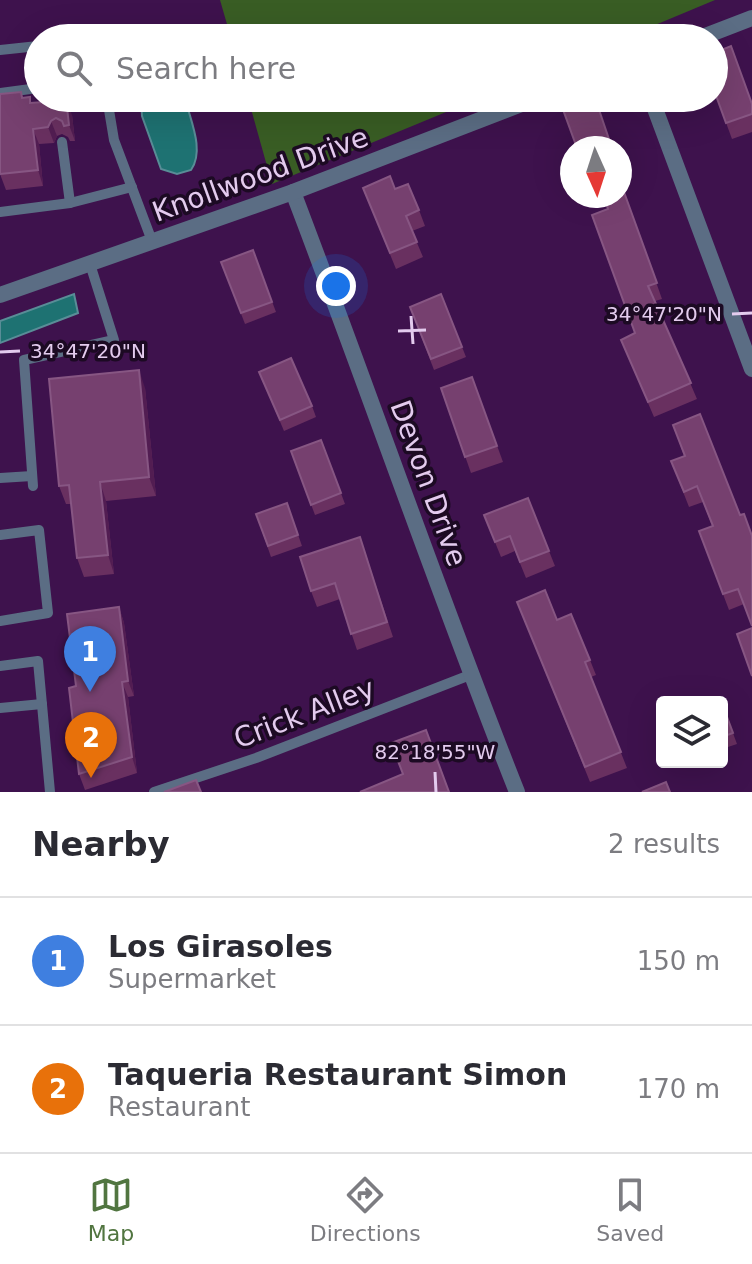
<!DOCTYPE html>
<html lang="en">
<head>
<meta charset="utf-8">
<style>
	:root { --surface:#fff; --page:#f2f2f3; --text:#2b2b33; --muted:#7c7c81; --line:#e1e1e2; --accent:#517540 }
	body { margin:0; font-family:"DejaVu Sans",sans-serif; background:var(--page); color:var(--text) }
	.controls { position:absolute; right:24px; bottom:24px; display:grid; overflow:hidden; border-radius:8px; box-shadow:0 8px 32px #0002 }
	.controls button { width:72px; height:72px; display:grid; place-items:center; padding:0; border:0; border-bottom:2px solid var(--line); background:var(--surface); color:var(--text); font:40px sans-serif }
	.compass { position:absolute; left:560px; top:136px; width:72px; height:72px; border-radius:50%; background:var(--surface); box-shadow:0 8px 32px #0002; rotate:177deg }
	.you { position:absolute; left:336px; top:286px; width:28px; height:28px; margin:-20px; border:6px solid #fff; border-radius:50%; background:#1a73e8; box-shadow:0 0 0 12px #1a73e833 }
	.badge { display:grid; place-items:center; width:52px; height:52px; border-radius:50%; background:var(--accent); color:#fff; font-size:26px; font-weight:700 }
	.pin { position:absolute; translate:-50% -66px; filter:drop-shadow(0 2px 4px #0008) }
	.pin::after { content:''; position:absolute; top:42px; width:28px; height:24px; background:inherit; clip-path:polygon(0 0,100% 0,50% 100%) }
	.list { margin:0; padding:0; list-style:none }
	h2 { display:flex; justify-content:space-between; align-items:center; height:104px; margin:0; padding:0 32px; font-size:34px }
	h2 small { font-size:26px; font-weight:400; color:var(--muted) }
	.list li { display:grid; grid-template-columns:52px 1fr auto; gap:24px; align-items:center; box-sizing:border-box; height:128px; padding:0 32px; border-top:2px solid var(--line) }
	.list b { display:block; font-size:30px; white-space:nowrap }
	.list p { margin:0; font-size:26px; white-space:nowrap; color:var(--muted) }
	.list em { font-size:26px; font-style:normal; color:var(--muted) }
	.icon { flex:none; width:44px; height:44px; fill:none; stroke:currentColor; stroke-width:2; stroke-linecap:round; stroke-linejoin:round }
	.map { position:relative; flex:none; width:752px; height:792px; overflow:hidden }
	.search { position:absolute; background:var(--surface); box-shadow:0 8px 32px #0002; left:24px; right:24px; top:24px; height:88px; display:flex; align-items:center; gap:20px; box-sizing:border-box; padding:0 28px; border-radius:44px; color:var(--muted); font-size:30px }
	.sheet { height:360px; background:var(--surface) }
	nav { display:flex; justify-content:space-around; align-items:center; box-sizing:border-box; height:112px; border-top:2px solid var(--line); background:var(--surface); font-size:22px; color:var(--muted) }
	nav a { display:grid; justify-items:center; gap:4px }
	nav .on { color:var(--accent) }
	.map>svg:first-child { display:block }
	.forest { fill:#395d24 }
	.water { fill:#1e7272; stroke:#598d97; stroke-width:2 }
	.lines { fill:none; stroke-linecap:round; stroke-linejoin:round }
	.service { stroke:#5b6d84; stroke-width:10 }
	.minor { stroke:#5b6d84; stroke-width:16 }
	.wall { fill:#693060 }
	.shaded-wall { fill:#521d52 }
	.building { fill:#76406f; stroke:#875683; stroke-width:2 }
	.ticks { fill:none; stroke:#e3cbee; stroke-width:3 }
	.labels { text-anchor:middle; stroke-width:7; stroke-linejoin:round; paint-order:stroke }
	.street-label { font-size:28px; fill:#e3cbee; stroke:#1c0a23 }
	.ticks-label { font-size:20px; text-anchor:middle; fill:#e3cbee; stroke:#1c0a23; stroke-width:7; stroke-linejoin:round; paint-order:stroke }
</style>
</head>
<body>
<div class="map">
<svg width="752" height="792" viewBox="0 0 752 792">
	<rect width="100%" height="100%" fill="#3e124d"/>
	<g class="forest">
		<path d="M220 0H715L624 38H231Z"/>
		<path d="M248 98H480L272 184Z"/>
	</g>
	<g class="water">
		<path d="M141 98H185C190 120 205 150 191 170L177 174 161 169 142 116Z"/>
		<path d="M74 294 78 313 0 343V321Z"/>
	</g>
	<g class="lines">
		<g class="service">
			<path d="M0 50 38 46"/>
			<path d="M0 93 38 88"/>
			<path d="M56 98 58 116"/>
			<path d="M107 98 114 140 152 241"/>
			<path d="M62 142 70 203"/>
			<path d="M0 212 70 203 132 187"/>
			<path d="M0 478 32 476"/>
			<path d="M33 486 24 360 114 340 90 264"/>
			<path d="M0 535 39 530 48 613 0 621"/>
			<path d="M0 666 38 661 50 792"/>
			<path d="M0 708 42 704"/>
			<path d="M154 792 256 758 470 675"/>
		</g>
		<g class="minor">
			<path d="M700 38 752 18"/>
			<path d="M651 98 752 369"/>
			<path d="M293 192C369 391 438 593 517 792"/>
			<path d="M0 295 293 192 537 98"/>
		</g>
	</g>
	<g class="wall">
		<path d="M714 90 752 104V132L732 139Z"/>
		<path d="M21 92 23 98 32 103 72 115 75 141H70L68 137 62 134 57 136 54 143 39 144 43 186 6 190 0 174Z"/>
		<path d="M620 171 626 190 624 191 662 299 655 301 697 399 654 417 621 340 635 333 608 209 620 196Z"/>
		<path d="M363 188 395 189 419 210 425 226 412 231 423 257 396 269Z"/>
		<path d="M253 250 276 312 245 324 221 262Z"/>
		<path d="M441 294 466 357 434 370 410 307Z"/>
		<path d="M259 372 312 406 316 417 284 431Z"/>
		<path d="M472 377 503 462 471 473 441 388Z"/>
		<path d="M145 388 156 496 106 501 114 574 84 577 77 558 71 504H66L59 486Z"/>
		<path d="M673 425 744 604 729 610 699 531 712 526 703 502 689 507 671 461 684 456Z"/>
		<path d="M321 440 345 504 315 515 291 451Z"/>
		<path d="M287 503 302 546 271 557 256 514Z"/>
		<path d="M484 515 549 551 555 566 526 578 515 551 501 557Z"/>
		<path d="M360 537 393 637 357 650 340 599 317 607 311 591Z"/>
		<path d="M517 602 557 620 590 660 596 675 591 677 627 768 590 782Z"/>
		<path d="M119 607 124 623 134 696 128 697 137 773 85 790 79 774 76 686Z"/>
		<path d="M722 709H724L737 744 722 749Z"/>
	</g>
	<g class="shaded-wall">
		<path d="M66 99 72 115 75 141 69 125Z"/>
		<path d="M51 121 57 136 54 143 48 127Z"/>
		<path d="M33 129 39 144 43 186 38 170Z"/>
		<path d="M139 370 145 388 156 496 149 477Z"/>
		<path d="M100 482 106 501 114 574 108 555Z"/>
		<path d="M119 607 124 623 134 696 128 681Z"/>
		<path d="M122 682 128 697 137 773 132 757Z"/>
	</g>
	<g class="building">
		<path d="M731 46 752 104V114L726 123 714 90V53Z"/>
		<path d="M21 92 22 98 30 97V103L44 102 52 108 58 106 60 100 66 99 69 125 64 126 62 121 56 118 51 121 48 127 33 129 38 170 0 174V94Z"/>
		<path d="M578 98H595L612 148H577L561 104Z"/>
		<path d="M390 176 395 189 408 184 419 210 406 216 417 242 390 253 363 188Z"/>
		<path d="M620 181 657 283 648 286 691 383 648 402 621 340 635 333 592 215 608 209 604 196H620Z"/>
		<path d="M253 250 272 302 241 313 221 262Z"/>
		<path d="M441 294 462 347 431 359 410 307Z"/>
		<path d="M291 358 312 406 280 420 259 372Z"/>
		<path d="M139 370 149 477 100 482 108 555 77 558 69 485 59 486 49 379Z"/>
		<path d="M472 377 497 446 465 457 441 388Z"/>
		<path d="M700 414 740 515 744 514 752 536V626L738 589 723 594 699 531 713 526 697 486 684 492 671 461 685 456 673 425Z"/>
		<path d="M321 440 341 493 311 505 291 451Z"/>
		<path d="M528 498 549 551 520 562 510 536 495 542 484 515Z"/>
		<path d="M287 503 298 535 268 546 256 514Z"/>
		<path d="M360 537 387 622 351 634 335 583 311 591 300 557Z"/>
		<path d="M545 590 557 620 571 614 590 660 585 662 621 752 585 767 517 602Z"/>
		<path d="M119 607 128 681 122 682 132 757 79 774 69 688 76 686 67 614Z"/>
		<path d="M752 628V676L737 634Z"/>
		<path d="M722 709H724L733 733 722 737Z"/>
		<path d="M426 730 449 792H360L403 774 391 743Z"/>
		<path d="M196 780 201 792H164Z"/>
		<path d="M666 782 670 792H642Z"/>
	</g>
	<path class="ticks" d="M732 314 752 313M411 316 413 344M398 331 426 330M0 352 20 351M435 772 436 792"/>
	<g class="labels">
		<g class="street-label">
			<text transform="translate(260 174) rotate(-20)" y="10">Knollwood Drive</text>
			<text transform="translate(429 483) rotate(70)" y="10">Devon Drive</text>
			<text transform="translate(304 713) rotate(-21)" y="10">Crick Alley</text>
		</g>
	</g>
	<g class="ticks-label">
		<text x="664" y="321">34°47'20"N</text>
		<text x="88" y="358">34°47'20"N</text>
		<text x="435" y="759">82°18'55"W</text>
	</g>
</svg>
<div class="controls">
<button><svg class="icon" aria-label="layers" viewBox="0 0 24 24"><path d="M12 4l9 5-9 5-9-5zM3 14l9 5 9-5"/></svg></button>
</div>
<svg class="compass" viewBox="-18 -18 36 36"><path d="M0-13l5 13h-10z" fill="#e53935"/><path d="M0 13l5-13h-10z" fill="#7c7c81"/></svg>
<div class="you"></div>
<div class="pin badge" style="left:90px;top:692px;background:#3f7fe0">1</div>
<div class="pin badge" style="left:91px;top:778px;background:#e8710a">2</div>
<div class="search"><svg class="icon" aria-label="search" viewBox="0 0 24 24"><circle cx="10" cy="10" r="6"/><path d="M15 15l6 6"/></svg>Search here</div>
</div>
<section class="sheet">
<h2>Nearby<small>2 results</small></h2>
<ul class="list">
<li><span class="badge" style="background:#3f7fe0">1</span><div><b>Los Girasoles</b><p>Supermarket</p></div><em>150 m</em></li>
<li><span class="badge" style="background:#e8710a">2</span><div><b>Taqueria Restaurant Simon</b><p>Restaurant</p></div><em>170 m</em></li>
</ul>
</section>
<nav>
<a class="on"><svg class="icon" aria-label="map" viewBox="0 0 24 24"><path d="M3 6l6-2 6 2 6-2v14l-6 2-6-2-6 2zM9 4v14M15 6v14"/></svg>Map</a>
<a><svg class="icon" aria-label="directions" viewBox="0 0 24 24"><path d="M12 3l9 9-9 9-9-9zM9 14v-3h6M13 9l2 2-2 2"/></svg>Directions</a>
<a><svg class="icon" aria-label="saved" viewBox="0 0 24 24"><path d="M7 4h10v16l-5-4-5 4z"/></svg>Saved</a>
</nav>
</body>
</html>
